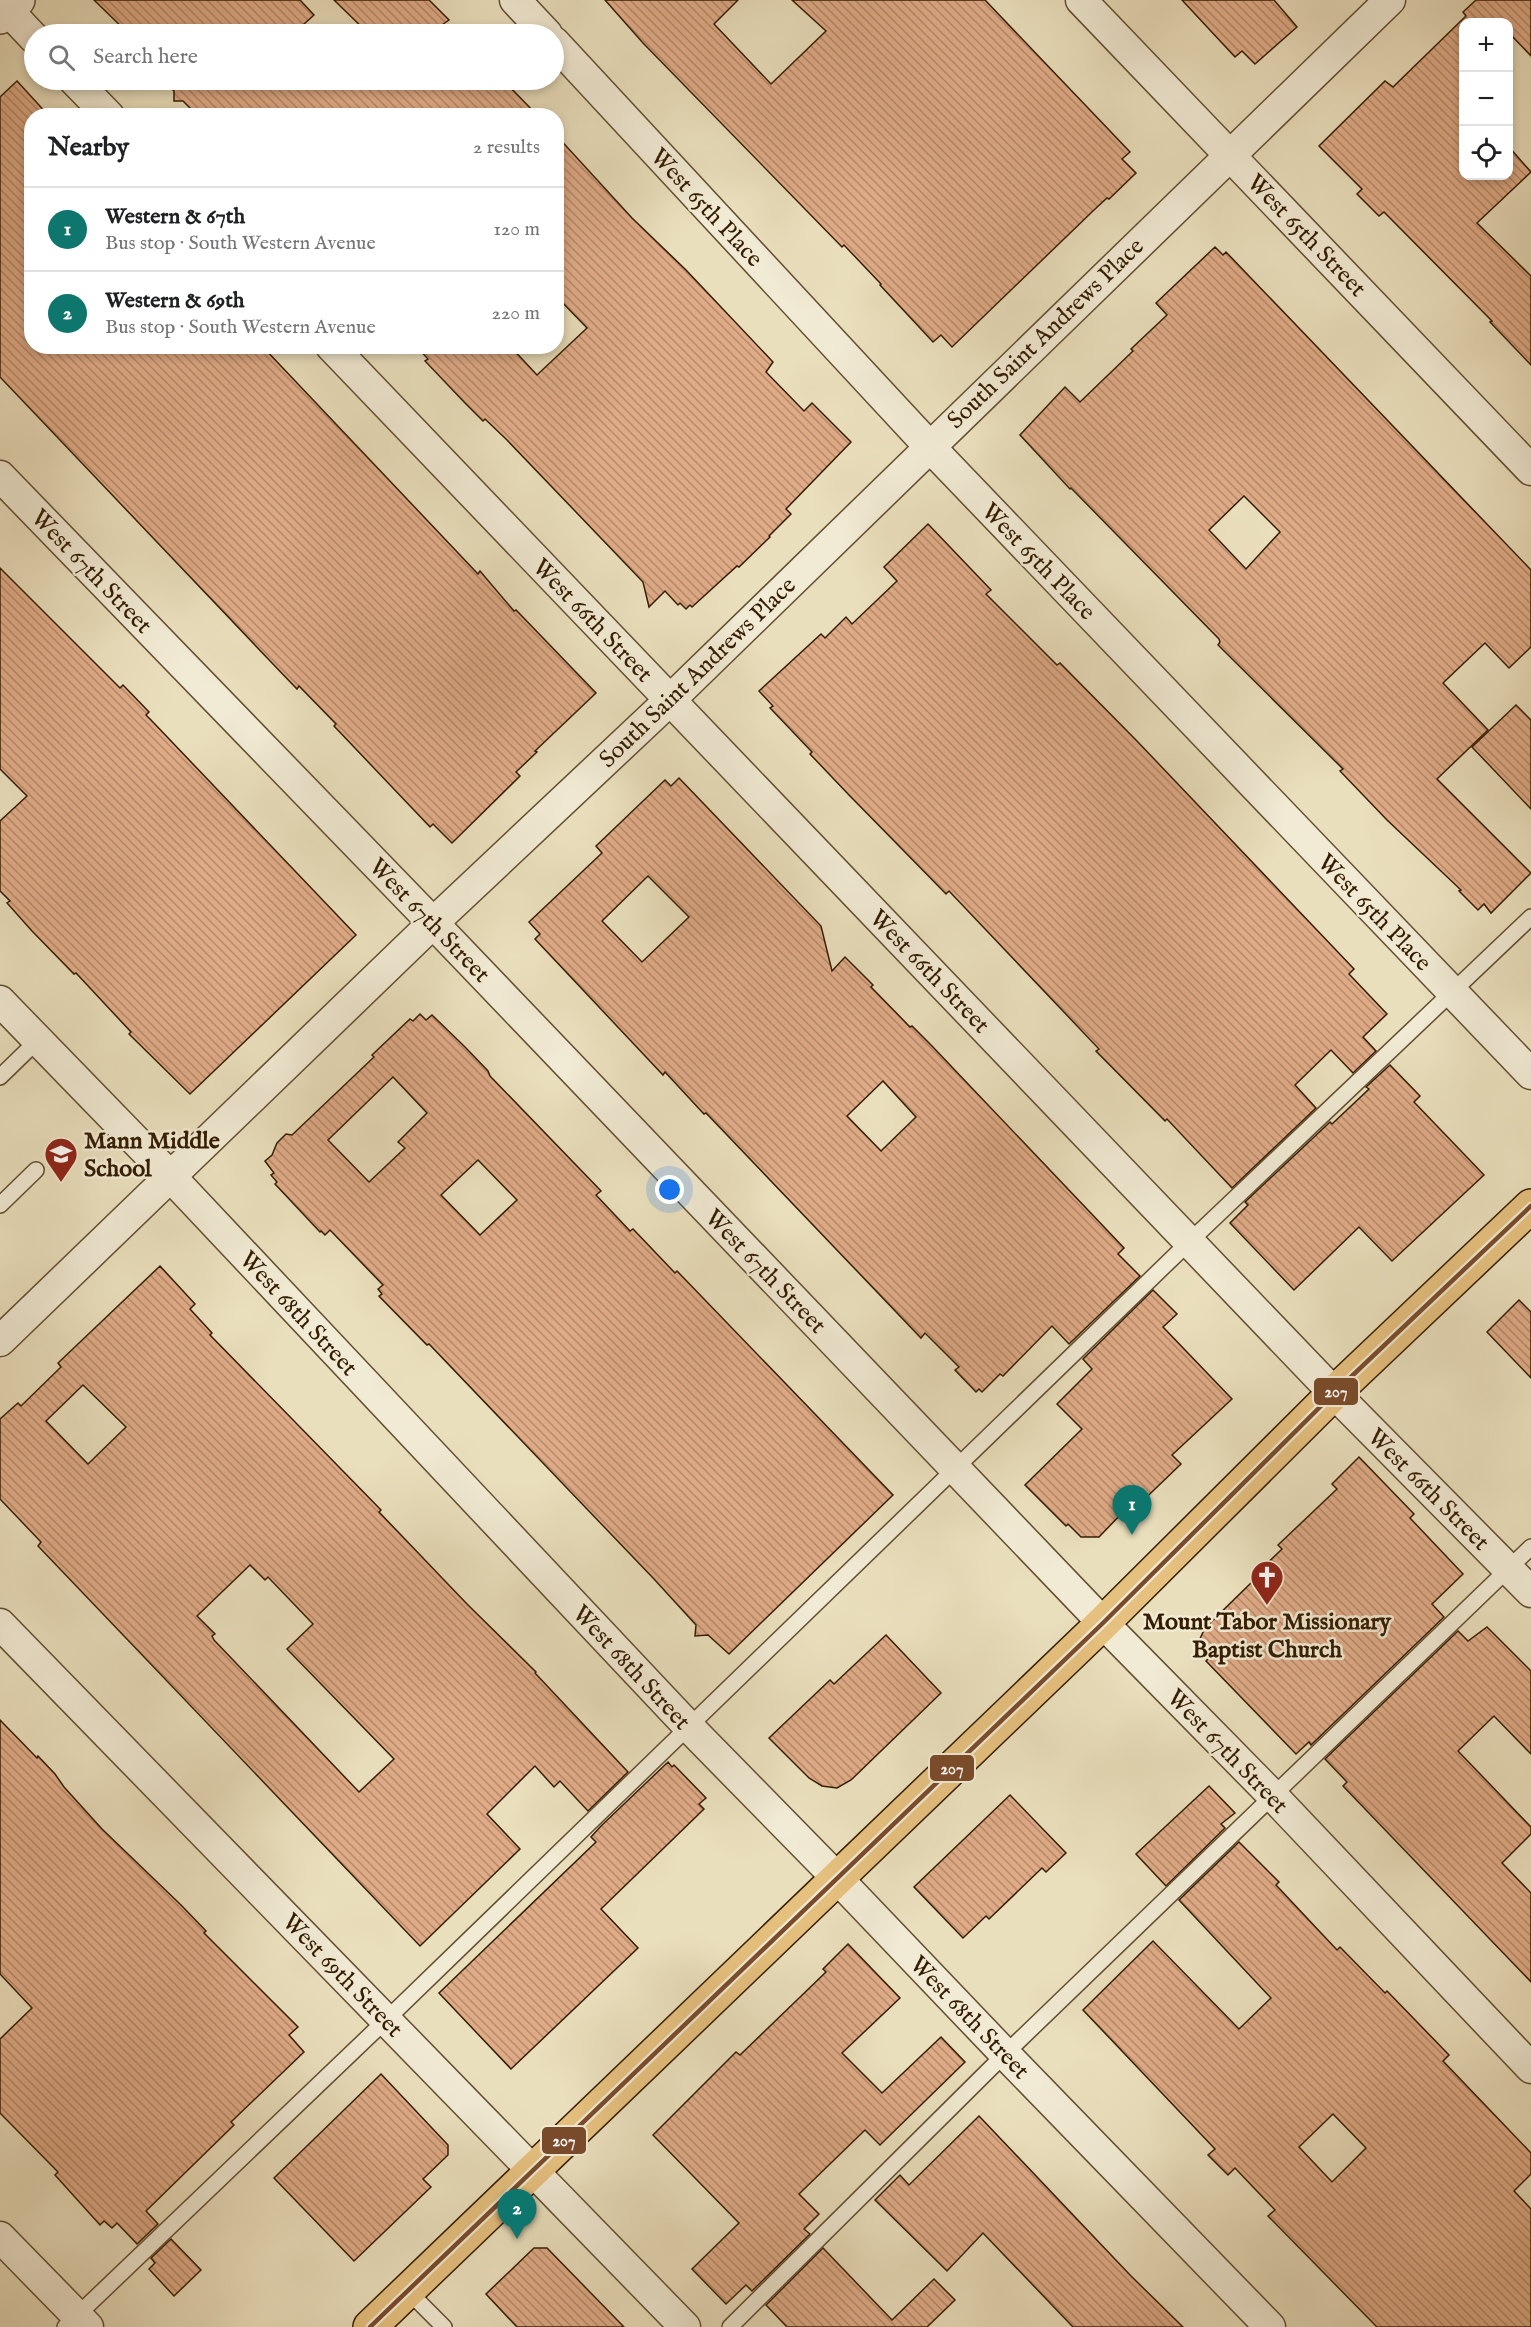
<!DOCTYPE html>
<html lang="en">
<head>
<meta charset="utf-8">
<style>
	:root { --surface:#fff; --page:#f6f6f6; --text:#202124; --muted:#757577; --line:#e0e0e0; --accent:#0f766e }
	body { margin:0; font-family:"IM FELL English",serif; background:var(--page); color:var(--text) }
	.controls { position:absolute; right:18px; top:18px; display:grid; overflow:hidden; border-radius:12px; box-shadow:0 3px 9px #0003 }
	.controls button { width:54px; height:54px; display:grid; place-items:center; padding:0; border:0; border-bottom:2px solid var(--line); background:var(--surface); color:var(--text); font:30px sans-serif }
	.you { position:absolute; left:670px; top:1190px; width:21px; height:21px; margin:-15px; border:4px solid #fff; border-radius:50%; background:#1a73e8; box-shadow:0 0 0 9px #1a73e833 }
	.badge { display:grid; place-items:center; width:39px; height:39px; border-radius:50%; background:var(--accent); color:#fff; font-size:20px; font-weight:700 }
	.pin { position:absolute; translate:-50% -50px; filter:drop-shadow(0 2px 3px #0008) }
	.pin::after { content:''; position:absolute; top:32px; width:21px; height:18px; background:inherit; clip-path:polygon(0 0,100% 0,50% 100%) }
	.list { margin:0; padding:0; list-style:none }
	h2 { display:flex; justify-content:space-between; align-items:center; height:78px; margin:0; padding:0 24px; font-size:26px }
	h2 small { font-size:20px; font-weight:400; color:var(--muted) }
	.list li { display:grid; grid-template-columns:39px 1fr auto; gap:18px; align-items:center; box-sizing:border-box; height:84px; padding:0 24px; border-top:2px solid var(--line) }
	.list b { display:block; font-size:22px; white-space:nowrap }
	.list p { margin:0; font-size:20px; white-space:nowrap; color:var(--muted) }
	.list em { font-size:20px; font-style:normal; color:var(--muted) }
	.icon { flex:none; width:33px; height:33px; fill:none; stroke:currentColor; stroke-width:2; stroke-linecap:round; stroke-linejoin:round }
	.map { position:relative; flex:none; width:1531px; height:2327px; overflow:hidden }
	.search { position:absolute; background:var(--surface); box-shadow:0 3px 9px #0003; left:24px; top:24px; width:540px; height:66px; display:flex; align-items:center; gap:15px; box-sizing:border-box; padding:0 21px; border-radius:33px; color:var(--muted); font-size:22px }
	.panel { position:absolute; background:var(--surface); box-shadow:0 3px 9px #0003; left:24px; top:108px; width:540px; height:246px; border-radius:24px }
	.map>svg:first-child { display:block }
	.building { fill:url(#building-back-hatch); stroke:#341c00; stroke-width:1.5; fill-rule:evenodd }
	.lines { fill:none; stroke-linecap:round; stroke-linejoin:round }
	.service-casing { stroke:#624d2f; stroke-width:18 }
	.minor-casing { stroke:#624d2f; stroke-width:33 }
	.tertiary-casing { stroke:#624d2f; stroke-width:36 }
	.primary-casing { stroke:#341c00; stroke-width:36 }
	.service { stroke:#f1ead4; stroke-width:15 }
	.minor { stroke:#f1ead4; stroke-width:30 }
	.tertiary { stroke:#f1ead4; stroke-width:33 }
	.primary { stroke:#e5c07e; stroke-width:33 }
	.bus-1-casing { stroke:#f1ead4; stroke-width:9 }
	.bus-1 { stroke:#7a4b2a; stroke-width:4.5 }
	.labels { text-anchor:middle; stroke-width:5; stroke-linejoin:round; paint-order:stroke }
	.street-label { font-size:24px; fill:#341c00; stroke:#f1ead4 }
	.poi-label { font-size:24px; font-weight:bold; fill:#341c00; stroke:#f1ead4; text-anchor:start }
	.line-badge { stroke:#f1ead4; stroke-width:2 }
	.badge-label { font-size:16px; text-anchor:middle; font-weight:bold; fill:#fff }
</style>
</head>
<body>
<div class="map">
<svg width="1531" height="2327" viewBox="0 0 1531 2327">
	<defs>
		<pattern id="building-back-hatch" width="6" height="6" patternUnits="userSpaceOnUse" patternTransform="scale(1.5)"><rect width="6" height="6" fill="#dfab87"/><path d="M-1 5l2 2M0 0l6 6M5-1l2 2" fill="none" stroke="#b68a6c"/></pattern>
	</defs>
	<rect width="100%" height="100%" fill="#eadfbd"/>
	<filter id="stains"><feTurbulence type="fractalNoise" baseFrequency=".00333" numOctaves="4"/><feColorMatrix values="0 0 0 0 .2 0 0 0 0 .09 0 0 0 0 .02 0 0 0 .5 -.17"/></filter>
	<radialGradient id="worn" r=".72"><stop offset=".6" stop-color="#630" stop-opacity="0"/><stop offset="1" stop-color="#630" stop-opacity=".3"/></radialGradient>
	<g class="building">
		<path d="M94 0H300L314 15 293 34H129Z"/>
		<path d="M334 0H429L449 20 442 25 451 34H369Z"/>
		<path d="M605 0H738L714 24 771 84 826 31 792 0H985L1130 152 1122 159 1136 173 1109 199 1107 198 1094 210 952 347 941 335 933 342 880 285 881 284 844 245 842 247 643 43Z"/>
		<path d="M1182 0H1274L1297 27 1255 64 1242 51 1235 57Z"/>
		<path d="M1476 0H1531V56L1509 33V22H1464V176H1509V147L1531 172 1477 223 1531 276V365L1490 322 1492 321 1384 212 1379 216 1357 194 1362 189 1319 146 1385 81 1393 87 1466 16 1463 12Z"/>
		<path d="M172 80H332L339 86 345 80H503L538 116H198L183 101H174V91L167 84Z"/>
		<path d="M17 81 49 116H32V346H262L478 574 480 571 514 611 516 610 596 693 535 751 537 752 516 772 520 776 452 843 433 824 430 827 334 726 336 724 299 686 297 689 272 663 0 377V97Z"/>
		<path d="M556 135 632 218 686 270 773 362 766 372 804 411 812 403 851 442 786 509 791 514 769 536 770 537 739 567 737 566 692 607 690 605 686 609 680 603 678 605 665 591 649 607 643 582 507 440 485 419 483 421 465 403 425 361 428 359 416 346H510L537 375 587 328 556 296Z"/>
		<path d="M1215 247 1223 255 1226 252 1531 570V647L1509 668 1485 643 1443 683 1488 730 1437 779 1531 873 1491 913 1484 904 1478 910 1459 891 1461 890 1387 820 1340 771 1343 769 1218 645 1220 642 1219 639 1071 488 1070 489 1020 435 1065 387 1080 402 1133 351 1131 349 1167 315 1156 303ZM1244 496 1280 532 1246 569 1209 530Z"/>
		<path d="M928 524 991 590 986 594 1057 665 1060 663 1136 740 1354 969 1349 974 1387 1014 1363 1037 1376 1051 1353 1073 1331 1050 1295 1085 1316 1108 1232 1188 1167 1119 1165 1121 1096 1051 1099 1049 949 891 946 894 849 795 810 754 812 752 770 708 773 706 759 691 821 634 825 638 846 617 852 624 897 581 884 567Z"/>
		<path d="M0 568 120 688 123 685 149 712 146 715 151 720 356 935 190 1094 129 1034 131 1032 76 973 74 974 32 931 7 903 10 901 0 891V821L27 796 0 769Z"/>
		<path d="M1516 705 1531 720V809L1472 747Z"/>
		<path d="M679 778 821 926 832 971 845 957 873 985 871 987 910 1027 912 1026 932 1046 1124 1248 1118 1254 1140 1276 1069 1344 1052 1326 1003 1376 1000 1374 982 1392 979 1389 976 1392 955 1370 959 1367 925 1333 921 1338 706 1113 704 1114 665 1072 663 1075 535 939 540 934 529 922 602 853 596 846 665 780 671 786ZM648 876 689 917 642 962 602 921ZM883 1081 916 1117 881 1151 847 1116Z"/>
		<path d="M420 1014 426 1020 432 1015 465 1047 488 1071 490 1076 601 1191 596 1195 630 1231 633 1229 675 1273 677 1271 893 1495 729 1654 708 1635 695 1636 696 1625 654 1579 429 1344 427 1345 379 1296 382 1294 378 1289 383 1285 330 1230 325 1235 321 1231 320 1232 275 1184 277 1182 271 1175 274 1173 265 1161 272 1155 277 1143 286 1134 292 1135 374 1057 372 1055 410 1019 413 1021ZM393 1077 427 1113 398 1142 405 1148 369 1182 328 1140ZM478 1160 517 1200 480 1235 441 1195Z"/>
		<path d="M1390 1065 1420 1096 1414 1102 1484 1175 1392 1261 1359 1227 1294 1290 1230 1223 1248 1205 1245 1202 1330 1122 1332 1124 1369 1089 1366 1087Z"/>
		<path d="M160 1266 195 1304 190 1309 212 1333 210 1335 381 1510 379 1512 467 1604 536 1672 535 1673 628 1772 588 1811 560 1781 554 1787 535 1766 487 1814 520 1849 420 1946 38 1546 41 1542 0 1499V1419L18 1403 21 1406 61 1367 58 1363ZM83 1385 126 1427 88 1464 46 1421ZM250 1565 265 1580 268 1577 313 1624 287 1649 394 1759 359 1792 214 1640 212 1636 215 1634 197 1616Z"/>
		<path d="M1153 1290 1177 1314 1163 1327 1232 1399 1172 1455 1181 1464 1128 1515 1124 1511 1099 1537H1081L1068 1524 1066 1526 1025 1485 1082 1429 1057 1404 1092 1369 1083 1359Z"/>
		<path d="M1519 1300 1531 1312V1378L1487 1332Z"/>
		<path d="M1359 1457 1414 1514 1410 1518 1463 1574 1432 1604 1444 1617 1311 1745 1309 1742 1296 1754 1206 1661 1211 1656 1198 1643 1205 1628 1254 1580 1252 1578 1282 1549 1278 1545 1337 1489 1332 1484Z"/>
		<path d="M1487 1627 1531 1671V1754L1494 1716 1458 1751 1531 1827V1834L1502 1863 1531 1893V1982L1343 1786 1347 1782 1325 1759 1458 1631 1468 1641Z"/>
		<path d="M886 1635 941 1693 851 1780 837 1788 822 1786 809 1778 769 1738 830 1680 834 1684Z"/>
		<path d="M0 1720 37 1758 38 1756 55 1774 64 1787 102 1829 181 1905 206 1931 204 1933 298 2027 289 2035 304 2052 231 2122 234 2125 146 2211 158 2224 137 2244 117 2223 112 2228 104 2221 100 2225 55 2175 58 2172 0 2113V2039L32 2008 0 1974Z"/>
		<path d="M668 1762 672 1767 674 1765 706 1798 699 1804 704 1809 601 1909 638 1948 511 2069 439 1993 596 1842 591 1837 601 1826Z"/>
		<path d="M1209 1786 1235 1813 1221 1824 1225 1828 1166 1886 1136 1854Z"/>
		<path d="M1010 1795 1066 1853 1046 1872 1042 1868 989 1919 986 1916 963 1938 914 1887Z"/>
		<path d="M1239 1842 1279 1882 1276 1885 1337 1950 1340 1947 1385 1993 1387 1991 1449 2055 1443 2061 1531 2153V2174L1514 2191 1531 2209V2327H1377L1268 2216 1275 2210 1235 2168 1228 2175 1208 2155 1215 2149 1083 2010 1153 1941 1239 2029 1271 1998 1179 1900ZM1333 2114 1366 2148 1332 2182 1299 2147Z"/>
		<path d="M848 1944 900 1998 842 2053 882 2093 941 2037 965 2062 880 2145 865 2130 799 2194 819 2214 804 2229 810 2234 752 2291 746 2285 726 2304 692 2269 739 2223 653 2135 736 2052 740 2055 826 1972 823 1969Z"/>
		<path d="M381 2074 448 2145V2155L423 2179 431 2187 354 2261 274 2178Z"/>
		<path d="M979 2116 1131 2276 1183 2327H1073L983 2233 947 2271 875 2200 900 2175 909 2185Z"/>
		<path d="M171 2239 201 2270 174 2296 149 2269 155 2263 151 2258Z"/>
		<path d="M534 2248H547L624 2327H517L486 2294Z"/>
		<path d="M823 2248 892 2320 934 2279 955 2300 927 2327H787L766 2305Z"/>
	</g>
	<g class="lines">
		<defs>
			<g id="service">
				<path d="M0 1077 38 1040"/>
				<path d="M0 1205 36 1170"/>
				<path d="M408 2291 444 2327"/>
				<path d="M65 2327 386 2020 1189 1242 1531 917"/>
				<path d="M730 2327 1005 2054 1531 1547"/>
			</g>
			<g id="minor">
				<path d="M515 0 547 34"/>
				<path d="M1081 0 1531 470"/>
				<path d="M0 2 34 38"/>
				<path d="M554 42 929 446 1531 1074"/>
				<path d="M74 80 109 116"/>
				<path d="M331 346 1334 1393 1531 1592"/>
				<path d="M0 476 433 923 1103 1623 1273 1796 1531 2068"/>
				<path d="M0 1001 170 1176 689 1727 837 1878 1005 2054 1270 2327"/>
				<path d="M0 1341 433 923 670 700 1390 0"/>
				<path d="M0 1624 685 2327"/>
				<path d="M0 2237 88 2327"/>
			</g>
			<path id="tertiary" d="M0 17 18 0"/>
			<path id="primary" d="M370 2327 1103 1623 1334 1393 1531 1206"/>
		</defs>
		<use href="#service" class="service-casing"/>
		<use href="#minor" class="minor-casing"/>
		<use href="#tertiary" class="tertiary-casing"/>
		<use href="#primary" class="primary-casing"/>
		<use href="#service" class="service"/>
		<use href="#minor" class="minor"/>
		<use href="#tertiary" class="tertiary"/>
		<use href="#primary" class="primary"/>
		<defs>
			<path id="bus-1" d="M370 2327 1103 1623 1334 1393 1531 1206"/>
		</defs>
		<use href="#bus-1" class="bus-1-casing"/>
		<use href="#bus-1" class="bus-1"/>
	</g>
	<defs>
		<symbol id="school-pin" viewBox="-11 -11 22 30"><path d="M0 17L-7.5 6A9.5 9.5 0 1 1 7.5 6Z" fill="#8f2418" stroke="#f1ead4"/><path d="M0-5L7-2L0 1L-7-2ZM-4 1L0 2.5L4 1V4Q0 6-4 4Z" fill="#fff"/></symbol>
		<symbol id="church-pin" viewBox="-11 -11 22 30"><path d="M0 17L-7.5 6A9.5 9.5 0 1 1 7.5 6Z" fill="#8f2418" stroke="#f1ead4"/><path d="M-1.2-6h2.4v3.5h3.3v2.4h-3.3V6h-2.4V-.1h-3.3v-2.4h3.3Z" fill="#fff"/></symbol>
	</defs>
	<g fill-rule="evenodd">
		<use href="#school-pin" x="42" y="1135" width="38" height="52"/>
		<use href="#church-pin" x="1248" y="1558" width="38" height="52"/>
	</g>
	<g class="labels">
		<g class="street-label">
			<text transform="translate(707 207) rotate(47)" y="8">West 65th Place</text>
			<text transform="translate(1307 235) rotate(46)" y="8">West 65th Street</text>
			<text transform="translate(1045 333) rotate(-44)" y="8">South Saint Andrews Place</text>
			<text transform="translate(1039 561) rotate(46)" y="8">West 65th Place</text>
			<text transform="translate(92 571) rotate(46)" y="8">West 67th Street</text>
			<text transform="translate(593 620) rotate(46)" y="8">West 66th Street</text>
			<text transform="translate(697 672) rotate(-44)" y="8">South Saint Andrews Place</text>
			<text transform="translate(1375 912) rotate(46)" y="8">West 65th Place</text>
			<text transform="translate(430 920) rotate(46)" y="8">West 67th Street</text>
			<text transform="translate(930 971) rotate(46)" y="8">West 66th Street</text>
			<text transform="translate(766 1271) rotate(46)" y="8">West 67th Street</text>
			<text transform="translate(299 1313) rotate(47)" y="8">West 68th Street</text>
			<text transform="translate(1429 1489) rotate(45)" y="8">West 66th Street</text>
			<text transform="translate(632 1667) rotate(47)" y="8">West 68th Street</text>
			<text transform="translate(1228 1751) rotate(46)" y="8">West 67th Street</text>
			<text transform="translate(343 1975) rotate(46)" y="8">West 69th Street</text>
			<text transform="translate(970 2017) rotate(46)" y="8">West 68th Street</text>
		</g>
		<g class="poi-label">
			<text x="84" y="1148">Mann Middle<tspan x="84" dy="28">School</tspan></text>
			<text x="1267" y="1629" text-anchor="middle">Mount Tabor Missionary<tspan x="1267" dy="28">Baptist Church</tspan></text>
		</g>
	</g>
	<g class="line-badge">
		<rect x="1313" y="1377" width="46" height="29" rx="6" fill="#7a4b2a"/>
		<rect x="929" y="1754" width="46" height="28" rx="6" fill="#7a4b2a"/>
		<rect x="541" y="2126" width="46" height="29" rx="6" fill="#7a4b2a"/>
	</g>
	<g class="badge-label">
		<text x="1336" y="1397">207</text>
		<text x="952" y="1774">207</text>
		<text x="564" y="2146">207</text>
	</g>
	<rect width="100%" height="100%" filter="url(#stains)"/>
	<rect width="100%" height="100%" fill="url(#worn)"/>
</svg>
<div class="controls">
<button>+</button>
<button>−</button>
<button><svg class="icon" aria-label="locate" viewBox="0 0 24 24"><circle cx="12" cy="12" r="6"/><path d="M12 2v4M12 18v4M2 12h4M18 12h4"/></svg></button>
</div>
<div class="you"></div>
<div class="pin badge" style="left:1132px;top:1535px">1</div>
<div class="pin badge" style="left:517px;top:2239px">2</div>
<div class="search"><svg class="icon" aria-label="search" viewBox="0 0 24 24"><circle cx="10" cy="10" r="6"/><path d="M15 15l6 6"/></svg>Search here</div>
<section class="panel">
<h2>Nearby<small>2 results</small></h2>
<ul class="list">
<li><span class="badge">1</span><div><b>Western &amp; 67th</b><p>Bus stop · South Western Avenue</p></div><em>120 m</em></li>
<li><span class="badge">2</span><div><b>Western &amp; 69th</b><p>Bus stop · South Western Avenue</p></div><em>220 m</em></li>
</ul>
</section>
</div>
</body>
</html>
